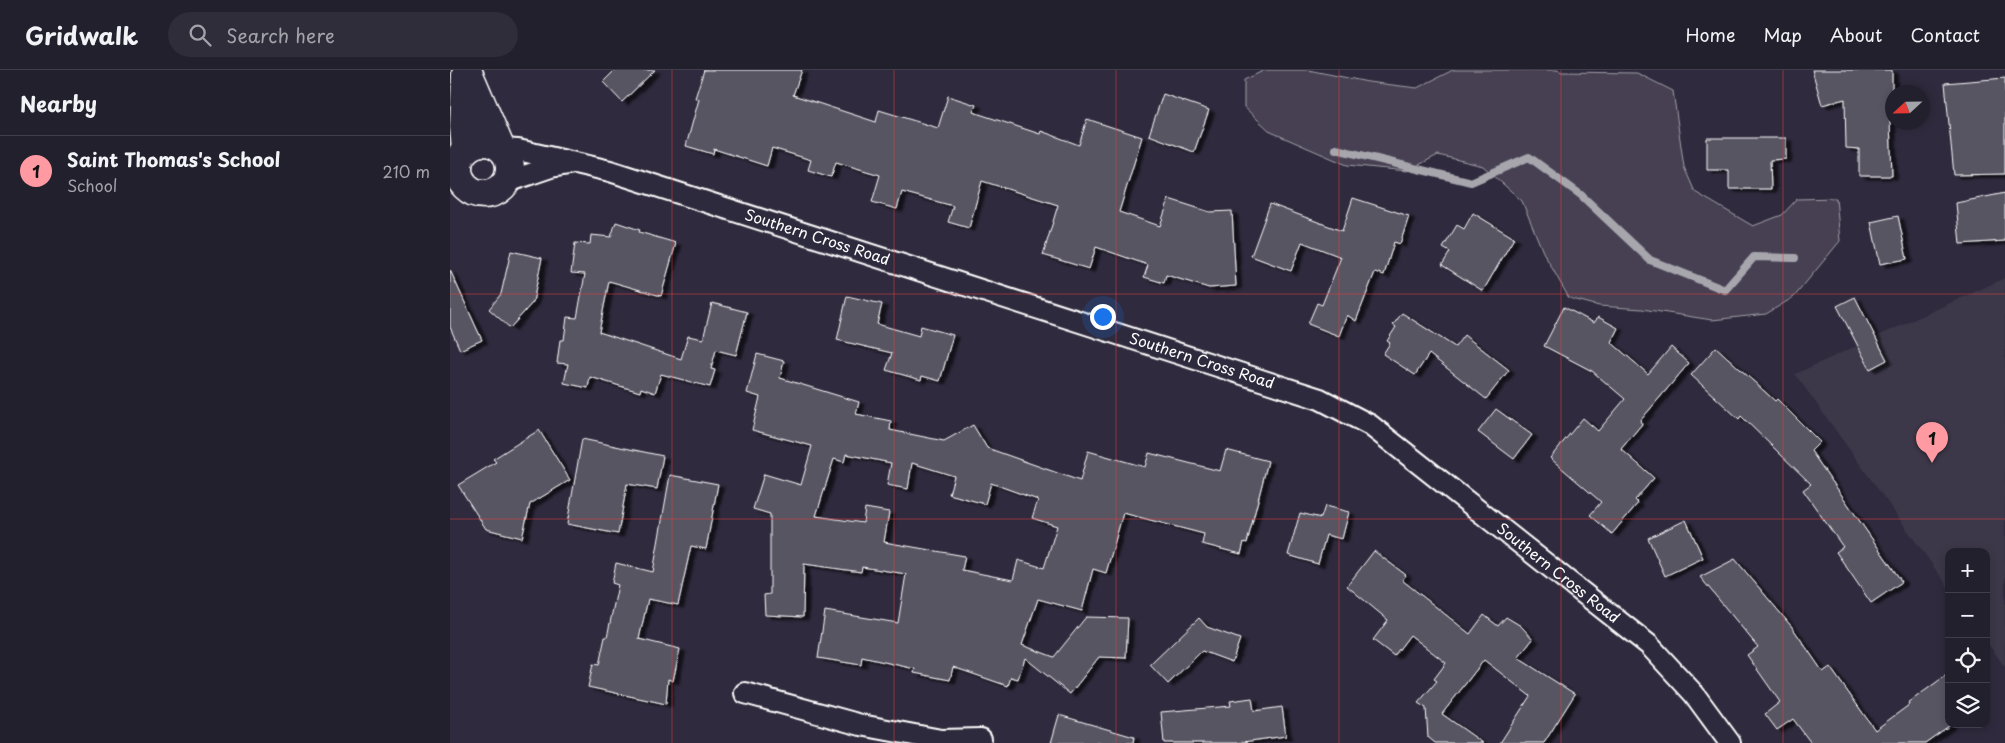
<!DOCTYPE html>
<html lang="en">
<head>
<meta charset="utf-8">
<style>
	:root { --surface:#23202e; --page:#2f2d3a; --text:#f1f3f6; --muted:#a3a3aa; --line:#403e4a; --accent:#ff9aa2 }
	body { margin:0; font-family:"Playpen Sans",sans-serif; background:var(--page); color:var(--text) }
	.controls { position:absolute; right:15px; bottom:15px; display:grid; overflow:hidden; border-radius:10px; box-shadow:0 2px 8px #0003 }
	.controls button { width:45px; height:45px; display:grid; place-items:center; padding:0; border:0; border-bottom:1px solid var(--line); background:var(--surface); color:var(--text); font:25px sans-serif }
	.compass { position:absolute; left:1435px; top:15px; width:45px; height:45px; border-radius:50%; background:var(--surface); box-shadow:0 2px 8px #0003; rotate:248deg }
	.you { position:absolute; left:652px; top:246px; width:18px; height:18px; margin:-12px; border:4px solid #fff; border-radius:50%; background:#1a73e8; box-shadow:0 0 0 8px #1a73e833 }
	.badge { display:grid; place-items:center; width:32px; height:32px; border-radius:50%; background:var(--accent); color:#111; font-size:16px; font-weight:700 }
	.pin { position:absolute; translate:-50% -41px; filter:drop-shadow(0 1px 2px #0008) }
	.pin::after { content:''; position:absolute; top:26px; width:18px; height:15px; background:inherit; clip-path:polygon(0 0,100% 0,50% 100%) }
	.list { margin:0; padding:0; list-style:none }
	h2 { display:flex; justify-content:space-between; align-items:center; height:65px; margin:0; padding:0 20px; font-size:21px }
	h2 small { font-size:16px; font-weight:400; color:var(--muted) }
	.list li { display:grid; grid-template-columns:32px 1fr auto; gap:15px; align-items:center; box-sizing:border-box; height:70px; padding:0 20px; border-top:1px solid var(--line) }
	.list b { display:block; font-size:19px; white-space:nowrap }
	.list p { margin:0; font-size:16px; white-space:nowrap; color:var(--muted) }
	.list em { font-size:16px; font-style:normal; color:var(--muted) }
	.icon { flex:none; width:28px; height:28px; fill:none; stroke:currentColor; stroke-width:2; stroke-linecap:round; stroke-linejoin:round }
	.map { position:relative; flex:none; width:1555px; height:673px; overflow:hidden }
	header { display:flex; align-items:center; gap:30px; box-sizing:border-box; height:70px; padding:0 25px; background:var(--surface); border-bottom:1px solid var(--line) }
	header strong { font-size:24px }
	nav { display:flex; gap:28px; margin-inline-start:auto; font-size:18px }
	.search { width:350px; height:45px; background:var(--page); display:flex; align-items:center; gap:12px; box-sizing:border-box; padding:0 18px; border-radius:28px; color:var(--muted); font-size:19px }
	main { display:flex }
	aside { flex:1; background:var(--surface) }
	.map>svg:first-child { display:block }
	.built { fill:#3c3749 }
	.green { fill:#464152; stroke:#a2a0a8 }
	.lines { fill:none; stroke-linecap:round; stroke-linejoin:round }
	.stream { stroke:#a7a6ad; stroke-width:8 }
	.building { fill:#595564; stroke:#fff; fill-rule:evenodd; filter:url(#shadow) }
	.street-casing { stroke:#fff; stroke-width:24 }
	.secondary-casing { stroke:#fff; stroke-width:31 }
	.street { stroke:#2f2a3d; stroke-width:20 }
	.secondary { stroke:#2f2a3d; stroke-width:28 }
	.grid { fill:none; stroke:#da3e3e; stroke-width:1; stroke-opacity:0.55 }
	.labels { text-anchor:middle; stroke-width:4; stroke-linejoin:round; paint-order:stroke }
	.street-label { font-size:15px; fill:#fff; stroke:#2f2a3d }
</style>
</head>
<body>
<header>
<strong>Gridwalk</strong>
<div class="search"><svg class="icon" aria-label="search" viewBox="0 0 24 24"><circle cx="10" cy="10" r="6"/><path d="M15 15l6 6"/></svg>Search here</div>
<nav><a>Home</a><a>Map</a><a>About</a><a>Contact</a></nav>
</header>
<main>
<aside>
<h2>Nearby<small></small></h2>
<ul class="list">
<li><span class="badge">1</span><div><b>Saint Thomas's School</b><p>School</p></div><em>210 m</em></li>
</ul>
</aside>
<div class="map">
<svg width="1555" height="673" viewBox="0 0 1555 673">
	<defs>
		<filter id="shadow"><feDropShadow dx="5.5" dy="3" stdDeviation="1" flood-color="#0009"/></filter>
	</defs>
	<rect width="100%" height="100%" fill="#2f2a3d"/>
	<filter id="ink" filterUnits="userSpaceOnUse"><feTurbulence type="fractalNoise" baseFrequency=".02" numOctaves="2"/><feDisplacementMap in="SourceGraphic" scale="10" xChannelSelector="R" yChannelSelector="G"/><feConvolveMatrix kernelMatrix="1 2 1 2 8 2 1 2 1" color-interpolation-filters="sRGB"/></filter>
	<g filter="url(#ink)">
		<path class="built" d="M1555 208V597L1536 571V482H1499V518L1345 304Z"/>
		<path class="green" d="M815 0H858L918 12 967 18 1003 0H1107L1112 2 1187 3 1223 21 1234 97 1245 122 1303 156 1332 145 1347 129 1386 128 1390 171 1344 227 1316 244 1262 250 1192 239 1149 236 1119 228 1093 182 1072 131 1033 96 988 85 957 101 897 95 821 62 794 37V10Z"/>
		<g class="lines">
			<path class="stream" d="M886 79 1021 112 1079 87 1131 125 1200 190 1275 220 1304 187 1345 188"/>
		</g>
		<g class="building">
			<path d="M165 0H205L172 32 153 12Z"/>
			<path d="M254 0H352L343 25 426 52 429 40 488 58 498 26 526 35 523 42 590 64 591 61 629 75 637 49 692 67 669 142 710 156 719 129 760 142 782 141 786 216 759 218 716 205 714 213 694 207 698 195 646 177 639 199 593 185 608 135 532 111 519 158 498 152 503 136 452 122 447 139 422 132 430 105 386 92 381 107 358 100 361 90 322 78 317 96 264 79 263 84 236 76 249 29 245 28Z"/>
			<path d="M1362 0H1442V51H1440L1442 106H1409V79L1396 78 1395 29 1372 35Z"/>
			<path d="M1555 8V104L1504 105 1495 13Z"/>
			<path d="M713 24 759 40 744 82 699 65Z"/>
			<path d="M1257 68H1336V89L1320 90 1321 119H1279V100H1257Z"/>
			<path d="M1555 123V171L1510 174 1506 133Z"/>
			<path d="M903 128 959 146 950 174 944 172 934 205 925 202 906 251 897 245 889 266 858 254 867 233 872 235 891 187 852 172 841 201 801 186 820 134 892 161Z"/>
			<path d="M1023 143 1064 168 1033 221 992 195 1000 182 993 178 1007 155 1014 159Z"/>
			<path d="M1448 146 1457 189 1430 194 1421 152Z"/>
			<path d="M166 152 190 160 189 162 226 173 211 226 159 211 149 262 231 289 238 266 253 269 262 233 297 242 286 285 266 280 261 299 265 300 260 317 211 304 205 323 191 318 190 322 140 307 138 318 114 313 118 294 107 293 110 270H114L117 247 127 248 135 204 121 203 125 173 140 174 141 165 161 167Z"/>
			<path d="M61 181 92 188 83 232 60 258 39 239 51 224Z"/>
			<path d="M0 200 32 270 10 280 0 257Z"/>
			<path d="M397 226 432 234 427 254 469 266 471 256 503 265 490 311 472 306 471 310 436 300 442 283 387 270Z"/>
			<path d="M1405 227 1437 290 1420 299 1387 236Z"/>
			<path d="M1114 237 1144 253 1148 247 1168 258 1161 272 1198 304 1221 277 1239 293 1190 351 1192 354 1171 379 1204 408 1185 430 1188 433 1162 464 1140 445 1151 432 1100 388 1133 348 1148 361 1175 329 1142 301 1094 276Z"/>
			<path d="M952 243 1005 277 1014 265 1059 300 1036 329 979 284 965 305 933 284 940 273 937 271 946 257 943 255Z"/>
			<path d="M1266 277 1325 331 1327 329 1370 372 1361 381 1452 512 1421 533 1386 482 1393 477 1353 420 1361 414 1291 346 1289 349 1241 305Z"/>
			<path d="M307 284 334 291 330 308 409 332 406 344 441 351 440 360 494 371 523 355 537 378 630 411 638 381 695 397 699 383 770 401 776 380 818 391 797 473 794 472 791 484 752 474 754 464 673 443 656 503 643 499 632 541 588 529 572 575 604 587 636 547 678 548 676 588 649 587 620 624 575 588 568 609 561 607 558 616 503 597 500 610 464 603 465 599 412 587 411 595 368 588 375 541 448 553 456 504 412 497 411 502 354 494 353 547 315 545 314 525 320 524V444L303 439 314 404 351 415 362 376 302 360 310 327 297 323ZM396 384 441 393 437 415 458 419 462 393 504 406 499 424 535 434 541 413 588 430 582 448 607 456 594 498 568 490 563 510 512 500 515 486 434 472 439 442 415 438 413 453 366 446 384 389 394 392Z"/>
			<path d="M1046 339 1082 365 1064 389 1028 362Z"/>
			<path d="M89 360 120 410 80 434 72 468 36 459 8 415 46 392 43 389Z"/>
			<path d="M132 369 213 386 207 419 177 414 168 464 117 454Z"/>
			<path d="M220 405 268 414 256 479 241 476 228 535 198 529 189 569 230 579 223 611 218 609 216 634 138 617 143 594 149 595 155 567H157L168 515 162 513 166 493 203 502Z"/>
			<path d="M875 436 899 442 892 469 876 465 868 494 838 485 850 443 871 448Z"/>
			<path d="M1236 450 1253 488 1215 506 1198 468Z"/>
			<path d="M924 481 956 505 952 510 1020 564 1034 545 1048 556 1056 547 1071 556 1083 569 1068 588 1125 624 1094 673H1050L1080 626 1034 590 992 644 1033 673H985L978 667 976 638 968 633 987 611 984 609 996 593 960 565 944 586 923 570 938 550 897 516Z"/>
			<path d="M1285 489 1342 557 1373 602 1380 597 1425 660 1459 635 1458 633 1499 603V656L1475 673H1361L1343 649 1327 660 1315 644 1330 632 1297 585 1308 577 1250 507Z"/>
			<path d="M749 548 757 557 790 569 782 592 752 581 718 614 700 595Z"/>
			<path d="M802 628 804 641 832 637 836 666 786 673H714L711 642 781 636 780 631Z"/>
			<path d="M609 645 684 667 683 673H601Z"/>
		</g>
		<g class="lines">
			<defs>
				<g id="street">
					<path id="s1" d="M52 79 68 80 160 101 870 329 920 355 1199 575 1244 624 1280 673"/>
					<path d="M57 112 101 97 119 94"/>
					<path d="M295 623 411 655 491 670 531 669"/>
				</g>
				<g id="secondary">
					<path d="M17 0 50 77"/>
					<circle cx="34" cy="98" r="26"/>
					<path d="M16 79 14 57 16 5"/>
				</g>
			</defs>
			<use href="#street" class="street-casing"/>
			<use href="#secondary" class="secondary-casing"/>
			<use href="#street" class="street"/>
			<use href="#secondary" class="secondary"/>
		</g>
	</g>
	<path class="grid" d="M222 0V673M444 0V673M666 0V673M889 0V673M1111 0V673M1333 0V673M0 224H1555M0 449H1555"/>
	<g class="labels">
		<g class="street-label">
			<text dy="5" stroke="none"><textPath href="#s1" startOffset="328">Southern Cross Road</textPath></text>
			<text dy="5" stroke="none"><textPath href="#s1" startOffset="732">Southern Cross Road</textPath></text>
			<text dy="5" stroke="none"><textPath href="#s1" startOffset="1152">Southern Cross Road</textPath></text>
		</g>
	</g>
</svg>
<div class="controls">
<button>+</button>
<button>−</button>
<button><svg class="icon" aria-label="locate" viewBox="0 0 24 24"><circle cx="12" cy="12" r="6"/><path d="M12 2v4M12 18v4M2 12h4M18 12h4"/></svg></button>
<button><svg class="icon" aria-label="layers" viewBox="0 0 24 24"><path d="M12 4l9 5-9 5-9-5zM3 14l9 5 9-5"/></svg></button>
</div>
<svg class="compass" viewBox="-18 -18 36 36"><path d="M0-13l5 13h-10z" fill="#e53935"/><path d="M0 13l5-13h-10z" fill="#a3a3aa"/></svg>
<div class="you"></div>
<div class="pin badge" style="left:1482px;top:393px">1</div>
</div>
</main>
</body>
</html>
